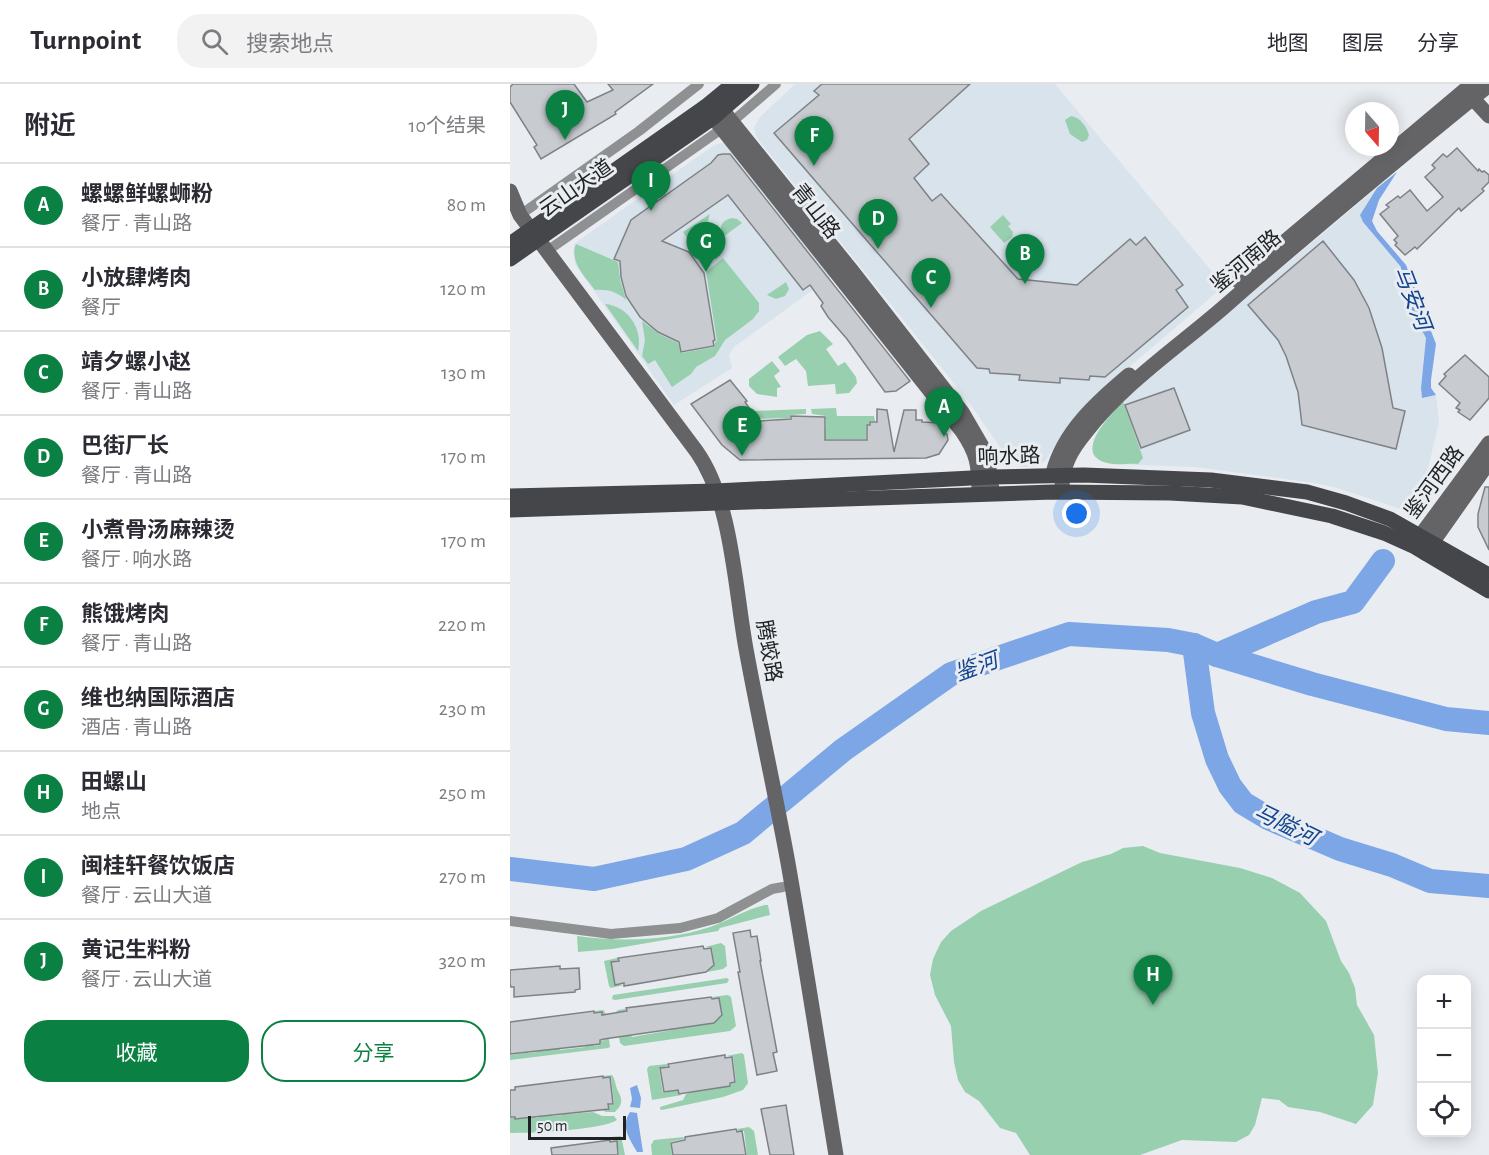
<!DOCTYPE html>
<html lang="zh">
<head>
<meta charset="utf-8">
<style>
	:root { --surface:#fff; --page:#f2f2f3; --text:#2b2b33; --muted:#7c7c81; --line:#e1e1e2; --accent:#0b8043 }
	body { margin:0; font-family:"Alegreya Sans","Noto Sans SC",sans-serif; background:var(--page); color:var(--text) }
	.controls { position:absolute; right:18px; bottom:18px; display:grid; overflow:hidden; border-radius:12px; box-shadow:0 3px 15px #0003 }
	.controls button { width:54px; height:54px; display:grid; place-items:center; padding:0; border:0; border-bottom:2px solid var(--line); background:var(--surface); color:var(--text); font:30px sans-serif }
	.compass { position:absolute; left:835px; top:18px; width:54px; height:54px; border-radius:50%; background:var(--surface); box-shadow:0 3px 15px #0003; rotate:160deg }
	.scale { position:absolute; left:18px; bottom:15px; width:98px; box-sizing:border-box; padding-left:6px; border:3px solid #1f2122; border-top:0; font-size:16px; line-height:21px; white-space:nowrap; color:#1f2122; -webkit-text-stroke:4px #e9edf1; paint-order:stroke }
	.you { position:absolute; left:567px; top:430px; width:21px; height:21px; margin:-15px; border:4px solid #fff; border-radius:50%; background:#1a73e8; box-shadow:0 0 0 9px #1a73e833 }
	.badge { display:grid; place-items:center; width:39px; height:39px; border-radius:50%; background:var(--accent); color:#fff; font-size:20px; font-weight:700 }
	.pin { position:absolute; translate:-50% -50px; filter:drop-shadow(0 2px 3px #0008) }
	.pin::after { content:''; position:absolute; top:32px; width:21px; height:18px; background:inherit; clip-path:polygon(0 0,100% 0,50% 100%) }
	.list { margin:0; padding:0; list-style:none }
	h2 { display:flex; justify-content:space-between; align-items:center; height:78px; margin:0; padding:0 24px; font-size:26px }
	h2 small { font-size:20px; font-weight:400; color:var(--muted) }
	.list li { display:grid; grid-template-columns:39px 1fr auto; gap:18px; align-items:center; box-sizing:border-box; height:84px; padding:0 24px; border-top:2px solid var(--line) }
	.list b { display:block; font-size:22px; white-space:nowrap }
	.list p { margin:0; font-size:20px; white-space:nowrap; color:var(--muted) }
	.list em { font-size:20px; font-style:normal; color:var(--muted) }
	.actions { display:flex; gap:12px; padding:18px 24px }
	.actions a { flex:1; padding:14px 0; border:2px solid var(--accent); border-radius:24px; text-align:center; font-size:21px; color:var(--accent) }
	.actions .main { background:var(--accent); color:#fff }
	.icon { flex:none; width:33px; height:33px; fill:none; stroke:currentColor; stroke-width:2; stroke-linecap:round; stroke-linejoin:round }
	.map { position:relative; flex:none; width:979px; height:1071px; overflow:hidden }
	header { display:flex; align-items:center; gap:36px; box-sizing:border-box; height:84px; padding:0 30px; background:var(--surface); border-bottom:2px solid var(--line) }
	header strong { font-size:28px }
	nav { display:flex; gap:33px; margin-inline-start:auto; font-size:21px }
	.search { width:420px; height:54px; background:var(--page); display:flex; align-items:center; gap:15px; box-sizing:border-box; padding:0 21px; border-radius:24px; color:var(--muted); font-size:22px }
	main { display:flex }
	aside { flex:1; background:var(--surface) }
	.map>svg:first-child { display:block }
	.built { fill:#d8e3ec }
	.green { fill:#98cfaf }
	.water { fill:#7ca6e6 }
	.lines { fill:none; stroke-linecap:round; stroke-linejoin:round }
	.river { stroke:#7ca6e6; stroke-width:24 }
	.building { fill:#c8ccd0; stroke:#7e8286; stroke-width:1.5 }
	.street { stroke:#8f9092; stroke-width:10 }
	.secondary { stroke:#646467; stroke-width:15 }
	.primary { stroke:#45464a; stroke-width:15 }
	.labels { text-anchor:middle; stroke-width:6; stroke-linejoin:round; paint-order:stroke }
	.street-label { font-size:21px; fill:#1f2122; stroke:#e9edf1 }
	.water-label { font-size:22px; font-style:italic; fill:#11438f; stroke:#e9edf1 }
</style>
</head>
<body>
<header>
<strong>Turnpoint</strong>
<div class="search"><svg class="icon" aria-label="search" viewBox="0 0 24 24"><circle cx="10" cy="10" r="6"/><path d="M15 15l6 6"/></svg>搜索地点</div>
<nav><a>地图</a><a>图层</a><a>分享</a></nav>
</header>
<main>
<aside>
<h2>附近<small>10个结果</small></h2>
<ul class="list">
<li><span class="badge">A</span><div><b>螺螺鲜螺蛳粉</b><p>餐厅 · 青山路</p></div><em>80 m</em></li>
<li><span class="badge">B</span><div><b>小放肆烤肉</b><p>餐厅</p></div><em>120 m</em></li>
<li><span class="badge">C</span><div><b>靖夕螺小赵</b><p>餐厅 · 青山路</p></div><em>130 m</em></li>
<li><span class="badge">D</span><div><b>巴街厂长</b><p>餐厅 · 青山路</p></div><em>170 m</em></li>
<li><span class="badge">E</span><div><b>小煮骨汤麻辣烫</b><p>餐厅 · 响水路</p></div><em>170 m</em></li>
<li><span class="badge">F</span><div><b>熊饿烤肉</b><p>餐厅 · 青山路</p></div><em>220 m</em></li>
<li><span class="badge">G</span><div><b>维也纳国际酒店</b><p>酒店 · 青山路</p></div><em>230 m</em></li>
<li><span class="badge">H</span><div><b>田螺山</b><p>地点</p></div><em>250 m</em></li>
<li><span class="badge">I</span><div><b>闽桂轩餐饮饭店</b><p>餐厅 · 云山大道</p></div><em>270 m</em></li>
<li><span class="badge">J</span><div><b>黄记生料粉</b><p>餐厅 · 云山大道</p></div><em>320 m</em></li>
</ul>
<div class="actions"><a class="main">收藏</a><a>分享</a></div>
</aside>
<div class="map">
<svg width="979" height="1071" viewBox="0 0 979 1071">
	<rect width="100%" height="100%" fill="#e9edf1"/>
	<g class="built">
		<path d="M285 0H545L714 202 596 303 553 350 535 377 523 383H510L497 373 456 314 247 54 244 44 249 34Z"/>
		<path d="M211 59 216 60 323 191 224 263 219 271 222 284 164 321 65 180 63 164 65 159 203 62Z"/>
		<path d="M867 104 850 131 853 138 892 184 890 186 896 215 916 254 911 304 912 314 926 311 929 338 919 380 903 429 824 403 805 399 685 383 604 380 587 373 583 367V356L588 346 613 317Z"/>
	</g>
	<g class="green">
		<path d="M561 32C571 34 576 42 579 51L577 56 572 58 560 50 555 36Z"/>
		<path d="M200 130C195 143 199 154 207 166L193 176 173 148Z"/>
		<path d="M493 131 501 140 498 142 503 148 502 153 494 159 480 143Z"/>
		<path d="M222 134 227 135 232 139 213 153C208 143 212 136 222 134Z"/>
		<path d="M66 160 108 178 110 195 116 216C108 208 97 205 85 206 75 193 59 177 66 160Z"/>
		<path d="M213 174 249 219V227L243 235 215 256 205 272 186 283 181 290 162 303 145 276 138 280 132 272 135 256 132 237 149 250 168 259 171 269 205 263V258L207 257 196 188Z"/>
		<path d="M276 198 279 205 275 212 266 215 257 211Z"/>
		<path d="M95 220C118 222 133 245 128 267Z"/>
		<path d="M310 247 323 260 316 265 328 282 335 278 346 293 347 299 339 309 326 310 325 300 298 302 296 287 286 275 275 282 268 273 297 251Z"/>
		<path d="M262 277 270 287 264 292 271 303 267 304V313L247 310 239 302V295Z"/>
		<path d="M613 317 633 374 628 380C620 379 611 381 604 380 557 375 600 332 613 317Z"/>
		<path d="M326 324 327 332H364L365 337H360L359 340 356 341V355H311L313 346 316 345V332L302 330 301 325Z"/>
		<path d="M296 325V330L280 331V334L238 335 244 330 242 327Z"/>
		<path d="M633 762 650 769 730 784 762 794 790 809 816 837 831 877 839 889 845 904 847 921 864 951 868 989 863 1021 846 1040 810 1028 778 1023 769 1016 752 1014 745 1041 739 1051 726 1058 672 1056 630 1071H520L506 1049 490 1044 469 1017 455 1008 448 996 444 978 441 942 425 911 420 891 423 875 431 858 441 847 471 827 572 778 601 770 613 764Z"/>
		<path d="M255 821H258L260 831 210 844 208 847 102 865 68 868 67 852C110 858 158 857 200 843 218 837 236 825 255 821Z"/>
		<path d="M211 859 215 862 217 882 213 885 197 888 204 881 202 864 195 863Z"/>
		<path d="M107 874 108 876 101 878 105 901H114L101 904 99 902 94 877Z"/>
		<path d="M217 894 219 896 217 899 105 916 102 915 103 911Z"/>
		<path d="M218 911 221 913 226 942 220 947 114 962 110 959 105 929 108 926 115 925 116 927 109 928 122 953 162 946V943L166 942 167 945 204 939 212 932 209 914 203 915 202 913Z"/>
		<path d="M85 927 93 926 95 928 100 963 98 964 0 976V971L15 969V966L18 969 27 968 26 965 44 966V963H49L50 966 75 963V959L83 958 84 962 91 961 90 957 95 956 92 929H85Z"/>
		<path d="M232 969 234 971 238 999 233 1006 213 1013 152 1026 150 1025V1023L173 1016 176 1010 179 1009V1006L189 1007 221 1002V999L226 998 223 973 216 972Z"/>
		<path d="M157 980 158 982 149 984 153 1009 168 1006V1010L172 1011 142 1016 137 985 139 982Z"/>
		<path d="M102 991C105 995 105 999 107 1005 112 1015 114 1019 105 1028H96L92 1026 100 1025 99 1021H104L101 993H93V992Z"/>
		<path d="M57 1027 58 1030 83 1028 92 1032H104L107 1036C92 1046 21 1049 0 1049V1034H23L25 1031 26 1034 41 1030 42 1032 52 1031V1028Z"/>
		<path d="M239 1043 244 1047 248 1071H237L234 1047H228L227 1045Z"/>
		<path d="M111 1052 115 1071H109L107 1057 91 1056 90 1054Z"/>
		<path d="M173 1053 174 1055 160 1058 162 1071H142L141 1061 144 1056Z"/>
	</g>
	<g class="water">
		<path d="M887 88 869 116 862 137 867 147 896 181 926 260 921 296V304L926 311 912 314 911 304 916 254 900 225 890 186 891 183 853 138 850 131 867 104Z"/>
		<path d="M127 1001 131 1014 130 1024 120 1023 122 1015 120 1004Z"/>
		<path d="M120 1028 127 1029 133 1068H127C120 1055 110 1043 120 1028Z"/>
	</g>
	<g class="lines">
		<g class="river">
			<path d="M684 561 693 629 707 675 720 702 733 719 758 734 830 765 882 781 920 797 979 802"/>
			<path d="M707 571 806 528 843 518 873 477"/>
			<path d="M0 785 84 795 176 775 233 749 333 666 441 590 559 550 658 556 684 561 707 571 802 600 936 635 979 639"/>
		</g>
	</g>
	<g class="building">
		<path d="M3 0H64L77 18 103 6 98 0H143L105 28 106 30 31 75 24 63 27 61 0 18V3Z"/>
		<path d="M312 0H460L399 55 419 80 404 94 422 117 431 110 508 195 567 201 620 155 626 161 635 153 673 201 666 206 678 223 595 293 580 292 579 296 550 294V299L509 296 510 291 480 289 479 285 467 284 264 49 309 11 304 7Z"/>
		<path d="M947 64 968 87 969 85 972 88 974 87 979 91V98L972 105 974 107 951 127 949 124 907 165 905 163 895 171 885 161 887 159 884 156 888 152 870 130 879 123 876 121 888 112 890 114 900 106 917 127 933 113 915 93 925 84 922 81 933 70 937 73Z"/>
		<path d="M213 70H220L400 297 386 307 375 308 337 255 318 233 311 222 313 219 300 201 293 206 218 111 152 157 179 168 194 189 205 256 203 257 204 262 171 268 169 258 148 248 130 233 116 212 111 193 110 177 104 175 121 136 201 79 208 71Z"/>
		<path d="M813 157 844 196 859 224 872 264 883 324 895 327 886 365 792 341 788 308 776 272 768 256 738 221Z"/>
		<path d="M955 271 979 293V314L960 336 948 328 950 326 946 324 950 319 929 300 936 292 934 290Z"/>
		<path d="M220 296 237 317 235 318 248 337 281 335V332L315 333V356H357V341H360V338H367V325L377 326 384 368 394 326H406V336H412V338L432 339 433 349 437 350 438 356 429 370 416 374 230 376 212 361 181 320Z"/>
		<path d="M664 304 680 346 631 364 615 321Z"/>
		<path d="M975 403H979V466L968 443V430Z"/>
		<path d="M240 846 241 853 247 852 251 877H250L267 968 263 969 267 987 247 991 228 888H230L223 849Z"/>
		<path d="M193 862 194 865 201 864 204 881 196 888 114 902V899L105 901 101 878 109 877 108 874Z"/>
		<path d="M50 882V885L69 884 70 905 65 906V908L4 913V903H1L0 900V886Z"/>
		<path d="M201 913 202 915 209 914 212 931 204 939 94 955 90 956V960L0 970V938L84 927V929L92 928V931L117 927 116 924Z"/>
		<path d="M215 971V974L222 973 225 998 220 999V1002L169 1010 168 1006 154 1008 150 984 159 983 158 980Z"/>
		<path d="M93 992V994L100 993 103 1020H98L99 1025 5 1035V1033H0V1006H5V1003Z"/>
		<path d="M276 1021 284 1071H260L251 1025Z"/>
		<path d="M226 1045 227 1048 232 1047 236 1071H163L161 1059 175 1056V1053Z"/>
		<path d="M100 1056V1058L107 1057 108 1071H42L41 1064Z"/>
	</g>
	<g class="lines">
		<g class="street">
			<path d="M10 131 129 47 189 0"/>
			<path d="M37 167 223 37 266 0"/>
			<path d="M0 837 101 850 170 844 208 834 262 805 273 803"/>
		</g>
		<g class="secondary">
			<path d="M956 7 979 32"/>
			<path d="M205 17 342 187 452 328 477 371 482 406"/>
			<path d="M195 23 452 347C467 369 469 381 469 407"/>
			<path d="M0 107 10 131 187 368C222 418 225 505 236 565 249 636 265 708 278 779 295 876 310 974 326 1071"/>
			<path d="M728 197 962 0"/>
			<path d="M543 389C553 348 588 317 619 291"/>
			<path d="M552 404C552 381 562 365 576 348 614 299 668 263 714 223 801 147 890 73 979 1"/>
			<path d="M906 462 911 451 979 359"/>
			<path d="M915 469 979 378"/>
		</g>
		<g class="primary">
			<path d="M0 160 195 23 223 0"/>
			<path d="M0 175 204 33 242 0"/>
			<path d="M0 412 206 407 481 393 574 391 701 396 797 408 836 419 880 435 979 491"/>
			<path d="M0 426 543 408 660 409 732 413 822 432 874 449 905 463 979 507"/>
		</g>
	</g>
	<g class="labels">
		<g class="street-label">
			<text transform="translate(66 104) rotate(-35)" y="7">云山大道</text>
			<text transform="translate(306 127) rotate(52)" y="7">青山路</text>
			<text transform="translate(736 177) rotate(-40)" y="7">鉴河南路</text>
			<text transform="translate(499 372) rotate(-2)" y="7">响水路</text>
			<text transform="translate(924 398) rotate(-54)" y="7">鉴河西路</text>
			<text transform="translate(259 567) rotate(80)" y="7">腾蛟路</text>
		</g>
		<g class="water-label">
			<text transform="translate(903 214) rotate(69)" y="8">马安河</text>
			<text transform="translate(466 582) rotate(-20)" y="8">鉴河</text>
			<text transform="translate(776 740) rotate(26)" y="8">马隘河</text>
		</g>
	</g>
</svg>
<div class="controls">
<button>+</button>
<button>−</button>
<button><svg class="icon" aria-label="locate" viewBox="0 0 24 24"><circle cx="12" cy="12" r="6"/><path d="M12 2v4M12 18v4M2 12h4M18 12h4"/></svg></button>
</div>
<svg class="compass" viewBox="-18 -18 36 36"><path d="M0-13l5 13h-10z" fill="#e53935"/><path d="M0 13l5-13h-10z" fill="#7c7c81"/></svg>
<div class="scale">50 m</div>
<div class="you"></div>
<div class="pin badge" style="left:434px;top:353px">A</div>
<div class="pin badge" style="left:515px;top:200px">B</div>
<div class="pin badge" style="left:421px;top:224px">C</div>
<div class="pin badge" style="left:368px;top:165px">D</div>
<div class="pin badge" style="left:232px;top:372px">E</div>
<div class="pin badge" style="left:304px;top:82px">F</div>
<div class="pin badge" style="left:196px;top:188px">G</div>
<div class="pin badge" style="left:643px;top:921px">H</div>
<div class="pin badge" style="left:141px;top:127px">I</div>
<div class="pin badge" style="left:55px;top:56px">J</div>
</div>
</main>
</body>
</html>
